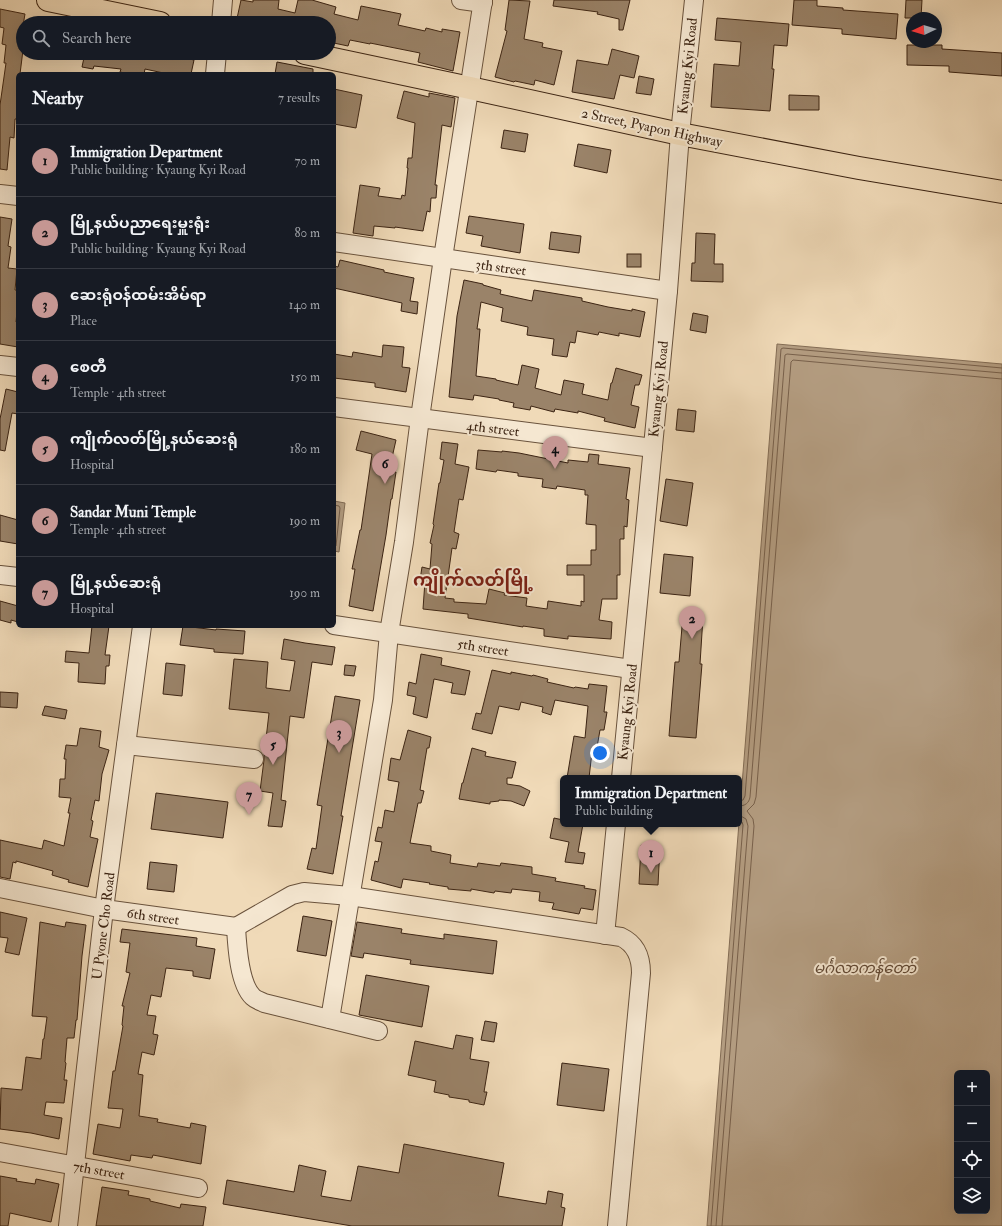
<!DOCTYPE html>
<html lang="en">
<head>
<meta charset="utf-8">
<style>
	:root { --surface:#171b24; --page:#20242c; --text:#f1f3f6; --muted:#9ea1a6; --line:#363941; --accent:#c59692 }
	body { margin:0; font-family:"IM FELL Double Pica","Noto Sans Myanmar",serif; background:var(--page); color:var(--text) }
	.controls { position:absolute; right:12px; bottom:12px; display:grid; overflow:hidden; border-radius:6px; box-shadow:0 4px 16px #0002 }
	.controls button { width:36px; height:36px; display:grid; place-items:center; padding:0; border:0; border-bottom:1px solid var(--line); background:var(--surface); color:var(--text); font:20px sans-serif }
	.compass { position:absolute; left:906px; top:12px; width:36px; height:36px; border-radius:50%; background:var(--surface); box-shadow:0 4px 16px #0002; rotate:266deg }
	.you { position:absolute; left:600px; top:753px; width:14px; height:14px; margin:-10px; border:3px solid #fff; border-radius:50%; background:#1a73e8; box-shadow:0 0 0 6px #1a73e833 }
	.badge { display:grid; place-items:center; width:26px; height:26px; border-radius:50%; background:var(--accent); color:#111; font-size:13px; font-weight:700 }
	.pin { position:absolute; translate:-50% -33px; filter:drop-shadow(0 1px 2px #0008) }
	.pin::after { content:''; position:absolute; top:21px; width:14px; height:12px; background:inherit; clip-path:polygon(0 0,100% 0,50% 100%) }
	.popup { position:absolute; left:560px; top:775px; width:182px; height:52px; box-sizing:border-box; display:grid; place-content:center; border-radius:6px; background:var(--surface); filter:drop-shadow(0 1px 3px #0005); font-size:13px; white-space:nowrap; color:var(--muted) }
	.popup b { font-size:15px; color:var(--text) }
	.popup::after { content:''; position:absolute; left:50%; top:100%; margin-left:-8px; border:8px solid transparent; border-top-color:var(--surface) }
	.list { margin:0; padding:0; list-style:none }
	h2 { display:flex; justify-content:space-between; align-items:center; height:52px; margin:0; padding:0 16px; font-size:17px }
	h2 small { font-size:13px; font-weight:400; color:var(--muted) }
	.list li { display:grid; grid-template-columns:26px 1fr auto; gap:12px; align-items:center; box-sizing:border-box; height:72px; padding:0 16px; border-top:1px solid var(--line) }
	.list b { display:block; font-size:15px; white-space:nowrap }
	.list p { margin:0; font-size:13px; white-space:nowrap; color:var(--muted) }
	.list em { font-size:13px; font-style:normal; color:var(--muted) }
	.icon { flex:none; width:22px; height:22px; fill:none; stroke:currentColor; stroke-width:2; stroke-linecap:round; stroke-linejoin:round }
	.map { position:relative; flex:none; width:1002px; height:1226px; overflow:hidden }
	.search { position:absolute; background:var(--surface); box-shadow:0 4px 16px #0002; left:16px; top:16px; width:320px; height:44px; display:flex; align-items:center; gap:10px; box-sizing:border-box; padding:0 14px; border-radius:22px; color:var(--muted); font-size:15px }
	.panel { position:absolute; background:var(--surface); box-shadow:0 4px 16px #0002; left:16px; top:72px; width:320px; height:556px; border-radius:6px }
	.map>svg:first-child { display:block }
	.water { fill:#b39c80; stroke:#836c54; fill-rule:evenodd }
	.lines { fill:none; stroke-linecap:round; stroke-linejoin:round }
	.shore { stroke:#78604a; stroke-width:1 }
	.building { fill:#9a8369; stroke:#3c2413 }
	.minor-casing { stroke:#69523c; stroke-width:20 }
	.major-casing { stroke:#3c2413; stroke-width:24 }
	.minor { stroke:#f5e7d1; stroke-width:18 }
	.major { stroke:#f0dab8; stroke-width:22 }
	.labels { text-anchor:middle; stroke-width:4; stroke-linejoin:round; paint-order:stroke }
	.street-label { font-size:14px; fill:#3c2413; stroke:#f5e7d1 }
	.water-label { font-size:15px; font-style:italic; fill:#604834; stroke:#f5e7d1 }
	.district-label { font-size:18px; font-weight:bold; fill:#7a1f14; stroke:#f5e7d1 }
</style>
</head>
<body>
<div class="map">
<svg width="1002" height="1226" viewBox="0 0 1002 1226">
	<rect width="100%" height="100%" fill="#f0dab8"/>
	<filter id="stains"><feTurbulence type="fractalNoise" baseFrequency=".005" numOctaves="4"/><feColorMatrix values="0 0 0 0 .2 0 0 0 0 .09 0 0 0 0 .02 0 0 0 .5 -.17"/></filter>
	<radialGradient id="worn" r=".72"><stop offset=".6" stop-color="#630" stop-opacity="0"/><stop offset="1" stop-color="#630" stop-opacity=".3"/></radialGradient>
	<g class="water">
		<path d="M777 344 1002 364V1226H707ZM957 1073H987V1211H957Z"/>
		<path d="M334 501 345 503 339 552 334 551Z"/>
	</g>
	<g class="lines">
		<g class="shore">
			<path d="M334 505 339 506 340 508 336 546 334 547"/>
			<path d="M739 801 743 800 745 796 781 349 783 348 1002 368"/>
			<path d="M739 806C745 806 749 803 750 797L785 355 787 354 1002 373"/>
			<path d="M711 1226 743 825 742 822 739 820"/>
			<path d="M716 1226 748 826 746 819 739 815"/>
			<path d="M722 1226 754 826 753 819 747 811 754 804 756 797 791 362 793 360 1002 379"/>
		</g>
	</g>
	<g class="building">
		<path d="M241 0 253 2V0H279L278 9 295 13 298 0H312L336 7 334 14 358 20 361 6 401 14 398 25 425 31 426 28 442 32V29L460 32 453 71 418 62 420 53 370 43V44L350 40 348 46 329 42V23H236Z"/>
		<path d="M509 0 530 1 524 39 543 43 542 47 562 51 554 85 535 80 534 85 515 81 514 82 495 77 507 31 505 30Z"/>
		<path d="M554 0H630L623 30H619V19L597 14 598 12 553 6Z"/>
		<path d="M794 0H817V6L843 8V10L898 14 896 39 842 34V29L792 25Z"/>
		<path d="M906 0H922L921 18H905Z"/>
		<path d="M0 9 25 14 19 49 23 50 20 74H18V119H15L14 138 10 137 7 170 0 169V105L6 63H4L6 45 2 44 4 28 0 27Z"/>
		<path d="M717 18 789 24 787 46 774 45 772 69H774L770 111 711 107 714 64 739 66 741 42 715 40Z"/>
		<path d="M907 45H942V49L1002 53V76L949 72V66L907 65Z"/>
		<path d="M612 49 639 56 634 78 620 75 614 99 572 92 577 60 608 65Z"/>
		<path d="M85 53H162L194 60 191 74H168L145 69 144 74H129L120 72 121 69 94 66 93 69 82 67Z"/>
		<path d="M277 62 313 69V74H275Z"/>
		<path d="M639 76 654 79 651 95 636 93Z"/>
		<path d="M334 89 362 95 356 128 334 124Z"/>
		<path d="M404 91 429 97V93L455 98 451 127 442 125 435 185H437L436 198H431L430 212 427 211 423 231 395 227V228L374 226 373 236 353 233 360 185 380 188 378 196 401 199 402 195 405 196 408 168H407L408 158H412L415 123 397 118Z"/>
		<path d="M789 95 819 96V110H789Z"/>
		<path d="M504 130 528 134 525 152 501 148Z"/>
		<path d="M578 144 611 150 607 173 574 166Z"/>
		<path d="M469 216 524 224 520 253 481 246 483 236 466 233Z"/>
		<path d="M0 217 12 219 8 246 11 247 8 268 17 269 15 290H18V301L16 322H18V347L0 344Z"/>
		<path d="M551 232 581 236 579 253 549 249Z"/>
		<path d="M696 233 715 234 714 264H723V282L691 281 692 263H695Z"/>
		<rect x="627" y="254" width="14" height="13"/>
		<path d="M340 260 384 270V272L414 278 410 301 418 302 417 314 401 311 402 303 334 288V266L338 267Z"/>
		<path d="M464 280 483 284V285L501 290 500 294 532 301 534 290 582 298V301L608 307 632 311V309L645 312 640 337 619 333V336L599 332 598 335 577 331 575 343 570 342 567 357 552 355 554 339 527 335 528 327 501 321 503 308 481 302 477 329H480L476 376 496 379V380L518 385 522 365 539 369 535 388 561 395 564 380 584 384 582 394 608 400 611 383H612L616 368 642 375 639 385H635L631 405 639 407 635 428 604 421 605 418 578 411V413L555 409 554 412 531 406 530 410 513 407 514 403 499 400V399L474 395 473 400 449 397 457 316Z"/>
		<path d="M693 313 708 316 706 333 690 330Z"/>
		<path d="M383 345 404 347 402 367 410 368 406 392 375 387V383L334 378V354L352 357 353 352 382 357Z"/>
		<path d="M6 389 18 392V414L12 413 5 451 0 450V419Z"/>
		<path d="M678 409 696 411 694 432 676 430Z"/>
		<path d="M361 431 396 440 389 471 396 472 392 499H391L386 535 373 611 349 606 355 569H352L360 530H361L372 454 356 450Z"/>
		<path d="M442 442 458 444 455 464 469 467 463 500 459 499 454 532 459 534 456 549 452 548 445 598 454 599V602L486 604 489 589 505 593 504 595 527 598 526 606 547 609 548 601 581 606V601L584 602V575H567V565H591V550H596V525L586 524 588 495H585V490L557 486 556 489 542 487 543 479 518 476V473L497 470 496 472 476 469 478 450 502 452V451L519 453 568 463V460L588 462 589 454 599 455 598 464 630 468 626 499 629 500 627 527 624 526V539H620V575H617V599H602L599 620 612 622 611 639 568 636V639L544 636V629L523 626V627L468 618V614L423 609 425 581 420 580 422 567 430 569 432 544 430 543 434 525 433 524 439 483H440L444 460 440 459Z"/>
		<path d="M666 479 693 483 687 526 660 521Z"/>
		<path d="M0 515 18 520V544L0 541Z"/>
		<path d="M664 554 693 557 690 596 660 593Z"/>
		<path d="M0 601 18 606V622L11 620V623L0 620Z"/>
		<path d="M683 615 703 617 700 664H702L696 738 669 736 675 662H679Z"/>
		<path d="M92 626H109L105 655H110L109 666H106L105 684 78 682 79 663 65 662 66 651 89 653Z"/>
		<path d="M183 626 216 630V629L245 631 243 654 214 652V649L180 645Z"/>
		<path d="M284 639 305 643 335 647 332 665 312 662 304 718 290 716 281 800 286 801 282 827 268 826 273 793 260 791 264 760V756L269 713 229 709 234 659 268 662 266 688 290 691 295 661 281 659Z"/>
		<path d="M421 654 442 658 441 665 470 671 465 695 451 693 453 683 434 679 427 718 413 714 416 697 407 695 409 682 416 684Z"/>
		<path d="M166 663 185 665 182 696 163 694Z"/>
		<path d="M345 665 356 666 354 676 344 675Z"/>
		<path d="M492 670 511 674V672L532 676 533 675 548 679 547 682 574 688 575 687 588 689 589 684 607 686 604 712H607L604 730H600L596 753 592 752 589 778H567L574 736 585 738 588 706 555 700 551 715 542 712 543 707 521 702 519 710 499 706 492 734 472 729 476 713 481 714Z"/>
		<path d="M0 692 18 693 17 708 0 707Z"/>
		<path d="M335 696 360 700 341 816H343L333 874 307 869 312 848 316 849 322 806 317 805Z"/>
		<path d="M45 706 67 710 65 719 42 715Z"/>
		<path d="M80 728 101 731 99 747 109 750 102 774 99 801 95 800 91 820 93 821 90 837 98 839 88 887 68 882 69 880 52 875 53 871 16 861V863L13 862 10 879 0 877V840L42 849 44 840 64 846 70 813H68L71 798 59 797 60 779H65L66 759H64L66 745 77 746Z"/>
		<path d="M408 730 431 737 429 748H427L420 790 424 791 421 803H418L410 843 431 846V851L451 855 450 863 477 867 478 863 500 866 501 863 532 867V874L556 878 555 881 585 886 584 888 596 890 593 910 581 908 579 914 552 909 554 903 539 901 540 892 512 889 511 893 495 891 494 893 471 889V891L448 889V887L429 884 430 883 403 879 401 888 371 880 375 861 378 862 382 842 375 841 378 827 382 828 385 810 394 812 399 782 388 780 391 758 400 760Z"/>
		<path d="M472 748 486 752 485 756 516 762 512 778H507V784L520 786 530 791 524 806 511 801 499 800V801L490 802V804L459 799 462 783H463Z"/>
		<path d="M156 793 228 802 223 838 151 829Z"/>
		<path d="M554 818 563 820V824H583L578 852 585 853 583 864 565 862 569 842 550 838Z"/>
		<path d="M641 845 660 846 658 885 639 884Z"/>
		<path d="M150 862 177 865 174 892 147 889Z"/>
		<path d="M0 912 27 918 19 955 5 952 8 938 0 937Z"/>
		<path d="M303 916 332 921 326 956 297 951Z"/>
		<path d="M40 922 65 927 66 922 86 925 82 956 77 1020H76L74 1038H67L65 1062 66 1063 64 1080H67L64 1103 46 1102 44 1115 62 1118 59 1139 31 1133 0 1129 1 1088 22 1090 26 1057 41 1059 43 1039H44L47 1017 32 1016Z"/>
		<path d="M357 922 402 929 401 933 444 939V934L497 941 493 974 410 964 411 960 364 953 363 958 351 956Z"/>
		<path d="M122 929 197 938 196 946 215 949 210 979 193 976V971L166 968 161 997 151 995 147 1015 156 1016 153 1034 158 1035 154 1055 142 1052 138 1074 143 1075 139 1116 158 1119 157 1122 190 1128 191 1123 206 1126 201 1164 153 1155 152 1158 131 1155 130 1161 93 1154 98 1124 120 1128 123 1109 108 1108 113 1071H115L123 1026 122 1025 124 1006H122L130 973 126 972 130 943 120 942Z"/>
		<path d="M366 975 429 986 422 1027 359 1015Z"/>
		<path d="M485 1021 497 1023 494 1042 481 1040Z"/>
		<path d="M456 1035 473 1038 470 1059 489 1062 484 1092H487L484 1105 469 1102V1100L449 1097V1095L434 1092 436 1081 408 1075 415 1041 453 1049Z"/>
		<path d="M562 1063 609 1069 604 1111 557 1105Z"/>
		<path d="M404 1144 504 1163 498 1196 546 1204 548 1191 563 1194 561 1207 565 1208 562 1226H352L223 1204 227 1180 294 1192 299 1165 326 1171 321 1196 351 1201 358 1166 399 1173Z"/>
		<path d="M0 1176 17 1179 16 1181 35 1184 36 1179 59 1184 51 1222 10 1213 8 1226H0Z"/>
		<path d="M102 1187 129 1191 128 1195 150 1199V1201L180 1208 181 1204 206 1207 203 1226H96Z"/>
	</g>
	<g class="lines">
		<defs>
			<g id="minor">
				<path d="M461 0 483 3"/>
				<path d="M221 23 223 0"/>
				<path d="M215 74 217 53"/>
				<path d="M0 194 18 196"/>
				<path d="M334 242 668 291"/>
				<path d="M0 365 18 367"/>
				<path d="M334 407 653 448"/>
				<path d="M0 575 18 577"/>
				<path d="M334 625 631 669"/>
				<path d="M126 745 254 759"/>
				<path d="M621 778 668 291 680 134 694 0"/>
				<path d="M0 888 104 909 236 927"/>
				<path d="M236 927 292 895 304 892 350 896 621 937C636 944 641 957 641 973L617 1226"/>
				<path d="M236 927C237 945 239 984 253 997 256 1000 261 1001 264 1003L378 1031"/>
				<path d="M605 935 616 824"/>
				<path d="M330 1019 383 700 389 633 404 542 420 418 443 258 483 0"/>
				<path d="M0 1152 198 1188"/>
				<path d="M68 1226 104 909 142 626"/>
			</g>
			<g id="major">
				<path d="M48 0 160 23"/>
				<path d="M305 53 470 88 680 134 859 168 1002 192"/>
			</g>
		</defs>
		<use href="#minor" class="minor-casing"/>
		<use href="#major" class="major-casing"/>
		<use href="#minor" class="minor"/>
		<use href="#major" class="major"/>
	</g>
	<g class="labels">
		<g class="street-label">
			<text transform="translate(687 66) rotate(-84)" y="5">Kyaung Kyi Road</text>
			<text transform="translate(652 127) rotate(12)" y="5">2 Street, Pyapon Highway</text>
			<text transform="translate(501 267) rotate(8)" y="5">3th street</text>
			<text transform="translate(658 389) rotate(-84)" y="5">Kyaung Kyi Road</text>
			<text transform="translate(493 428) rotate(7)" y="5">4th street</text>
			<text transform="translate(483 647) rotate(9)" y="5">5th street</text>
			<text transform="translate(627 712) rotate(-84)" y="5">Kyaung Kyi Road</text>
			<text transform="translate(153 916) rotate(8)" y="5">6th street</text>
			<text transform="translate(103 926) rotate(-83)" y="5">U Pyone Cho Road</text>
			<text transform="translate(99 1170) rotate(10)" y="5">7th street</text>
		</g>
		<g class="water-label">
			<text x="865" y="973">မင်္ဂလာကန်တော်</text>
		</g>
		<g class="district-label">
			<text x="473" y="586">ကျိုက်လတ်မြို့</text>
		</g>
	</g>
	<rect width="100%" height="100%" filter="url(#stains)"/>
	<rect width="100%" height="100%" fill="url(#worn)"/>
</svg>
<div class="controls">
<button>+</button>
<button>−</button>
<button><svg class="icon" aria-label="locate" viewBox="0 0 24 24"><circle cx="12" cy="12" r="6"/><path d="M12 2v4M12 18v4M2 12h4M18 12h4"/></svg></button>
<button><svg class="icon" aria-label="layers" viewBox="0 0 24 24"><path d="M12 4l9 5-9 5-9-5zM3 14l9 5 9-5"/></svg></button>
</div>
<svg class="compass" viewBox="-18 -18 36 36"><path d="M0-13l5 13h-10z" fill="#e53935"/><path d="M0 13l5-13h-10z" fill="#9ea1a6"/></svg>
<div class="you"></div>
<div class="pin badge" style="left:651px;top:873px">1</div>
<div class="popup"><b>Immigration Department</b>Public building</div>
<div class="pin badge" style="left:692px;top:639px">2</div>
<div class="pin badge" style="left:339px;top:753px">3</div>
<div class="pin badge" style="left:555px;top:469px">4</div>
<div class="pin badge" style="left:273px;top:765px">5</div>
<div class="pin badge" style="left:385px;top:484px">6</div>
<div class="pin badge" style="left:249px;top:815px">7</div>
<div class="search"><svg class="icon" aria-label="search" viewBox="0 0 24 24"><circle cx="10" cy="10" r="6"/><path d="M15 15l6 6"/></svg>Search here</div>
<section class="panel">
<h2>Nearby<small>7 results</small></h2>
<ul class="list">
<li><span class="badge">1</span><div><b>Immigration Department</b><p>Public building · Kyaung Kyi Road</p></div><em>70 m</em></li>
<li><span class="badge">2</span><div><b>မြို့နယ်ပညာရေးမှူးရုံး</b><p>Public building · Kyaung Kyi Road</p></div><em>80 m</em></li>
<li><span class="badge">3</span><div><b>ဆေးရုံဝန်ထမ်းအိမ်ရာ</b><p>Place</p></div><em>140 m</em></li>
<li><span class="badge">4</span><div><b>စေတီ</b><p>Temple · 4th street</p></div><em>150 m</em></li>
<li><span class="badge">5</span><div><b>ကျိုက်လတ်မြို့နယ်ဆေးရုံ</b><p>Hospital</p></div><em>180 m</em></li>
<li><span class="badge">6</span><div><b>Sandar Muni Temple</b><p>Temple · 4th street</p></div><em>190 m</em></li>
<li><span class="badge">7</span><div><b>မြို့နယ်ဆေးရုံ</b><p>Hospital</p></div><em>190 m</em></li>
</ul>
</section>
</div>
</body>
</html>
